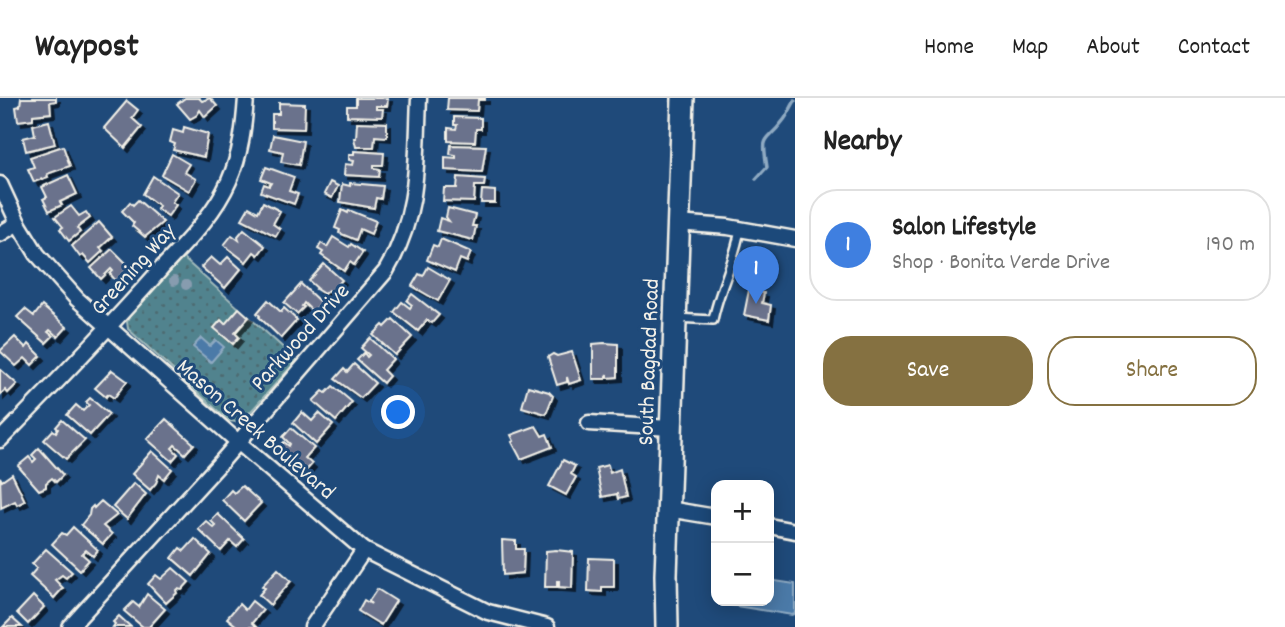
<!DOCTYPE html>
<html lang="en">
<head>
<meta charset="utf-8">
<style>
	:root { --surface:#fff; --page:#f6f6f6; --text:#222; --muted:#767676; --line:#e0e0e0; --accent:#857141 }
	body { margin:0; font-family:Dekko,sans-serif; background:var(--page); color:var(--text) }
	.controls { position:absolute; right:21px; bottom:21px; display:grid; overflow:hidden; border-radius:14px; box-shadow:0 4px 18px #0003 }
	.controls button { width:63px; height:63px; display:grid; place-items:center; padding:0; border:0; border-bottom:2px solid var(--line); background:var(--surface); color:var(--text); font:35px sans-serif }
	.you { position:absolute; left:399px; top:315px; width:24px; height:24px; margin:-18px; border:5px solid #fff; border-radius:50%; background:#1a73e8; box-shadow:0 0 0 10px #1a73e833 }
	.badge { display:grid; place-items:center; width:46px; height:46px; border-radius:50%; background:var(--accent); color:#fff; font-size:23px; font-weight:700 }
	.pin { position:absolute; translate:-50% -58px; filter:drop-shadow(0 2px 4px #0008) }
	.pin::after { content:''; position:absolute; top:37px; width:24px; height:21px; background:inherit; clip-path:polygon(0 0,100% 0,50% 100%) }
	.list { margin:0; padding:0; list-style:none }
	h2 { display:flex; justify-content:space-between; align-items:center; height:91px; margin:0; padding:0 28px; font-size:30px }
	h2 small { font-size:23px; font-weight:400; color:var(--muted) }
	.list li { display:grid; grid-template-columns:46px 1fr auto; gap:21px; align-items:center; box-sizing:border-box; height:112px; margin:0 14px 14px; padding:0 14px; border:2px solid var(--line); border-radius:28px }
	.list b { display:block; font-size:26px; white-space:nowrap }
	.list p { margin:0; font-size:23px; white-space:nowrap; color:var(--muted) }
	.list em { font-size:23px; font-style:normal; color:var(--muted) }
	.actions { display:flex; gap:14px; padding:21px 28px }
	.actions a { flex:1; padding:16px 0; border:2px solid var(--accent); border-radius:28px; text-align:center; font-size:24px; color:var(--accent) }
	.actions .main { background:var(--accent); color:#fff }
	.map { position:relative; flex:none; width:795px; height:529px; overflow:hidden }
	header { display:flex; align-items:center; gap:42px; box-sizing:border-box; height:98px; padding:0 35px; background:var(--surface); border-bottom:2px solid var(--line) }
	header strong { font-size:33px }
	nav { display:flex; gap:38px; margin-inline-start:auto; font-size:24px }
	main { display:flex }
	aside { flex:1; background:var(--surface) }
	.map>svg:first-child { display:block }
	.park { fill:url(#park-dots); stroke:#a2babb; stroke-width:2 }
	.water { fill:#4c7aa8; stroke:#8faac2; stroke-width:2 }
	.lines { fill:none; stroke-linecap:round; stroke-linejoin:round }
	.stream { stroke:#8faac2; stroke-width:3.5 }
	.building { fill:#6a728c; stroke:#f4f1e8; stroke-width:2; filter:url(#shadow) }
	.service-casing { stroke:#f4f1e8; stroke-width:12 }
	.minor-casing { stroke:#f4f1e8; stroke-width:19 }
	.secondary-casing { stroke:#f4f1e8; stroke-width:26 }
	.service { stroke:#1f4a7a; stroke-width:7 }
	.minor { stroke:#1f4a7a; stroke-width:14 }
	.secondary { stroke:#1f4a7a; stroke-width:21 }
	.tree { fill:#879caf }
	.labels { text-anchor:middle; stroke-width:6; stroke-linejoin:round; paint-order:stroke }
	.street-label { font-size:23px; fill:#f4f1e8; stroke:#1f4a7a }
</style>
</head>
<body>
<header>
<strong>Waypost</strong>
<nav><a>Home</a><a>Map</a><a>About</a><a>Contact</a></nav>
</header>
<main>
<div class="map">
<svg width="795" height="529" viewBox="0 0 795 529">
	<defs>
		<pattern id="park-dots" width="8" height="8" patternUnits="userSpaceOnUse" patternTransform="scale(1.75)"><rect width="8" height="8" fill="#51838e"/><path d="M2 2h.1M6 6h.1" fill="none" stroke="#4e6b71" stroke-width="1.8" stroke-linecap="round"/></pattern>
		<filter id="shadow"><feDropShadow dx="4" dy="4" stdDeviation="0" flood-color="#0009"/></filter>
	</defs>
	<rect width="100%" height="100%" fill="#1f4a7a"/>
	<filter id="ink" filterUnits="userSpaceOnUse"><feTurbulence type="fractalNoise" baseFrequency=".0143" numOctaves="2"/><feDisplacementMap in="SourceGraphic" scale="14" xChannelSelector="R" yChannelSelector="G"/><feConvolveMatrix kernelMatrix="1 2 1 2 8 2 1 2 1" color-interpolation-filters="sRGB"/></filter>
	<g filter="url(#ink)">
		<path class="park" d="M183 160 297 262 243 322 236 324 229 323 128 231 127 224 130 217Z"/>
		<g class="water">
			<path d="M201 240 210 248 216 242 224 249 211 264 193 249Z"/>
			<path d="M769 482 795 486V516L792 517 724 506 723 503H769Z"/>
		</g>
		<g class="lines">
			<path class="stream" d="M756 81 767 69C761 34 766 46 783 23 788 17 791 9 795 3"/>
		</g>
		<g class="building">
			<path d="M21 0H56V3L50 4 51 15 33 17V21L18 23 16 9 20 8Z"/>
			<path d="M185 0H199L202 3 210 0 217 8 205 19 200 12 197 17 190 21 177 6Z"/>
			<path d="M356 0H388L387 8H376V11H383L382 19 347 18V8H356Z"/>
			<path d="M448 0H485V2H478L477 13 447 12Z"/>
			<path d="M127 3 138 12 132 20 142 29 125 50 104 30Z"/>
			<path d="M279 5 305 6 304 31 272 30V16H279Z"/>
			<path d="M454 19 481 20V31H476L475 44 448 43V30L456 31 457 27H454Z"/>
			<path d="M49 23 55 46 26 53 23 40 35 37 33 27Z"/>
			<path d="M357 24 387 25V39L375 38 374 49H356L354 40H356Z"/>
			<path d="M184 29 208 36 204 59 173 52 175 46 170 44 173 32 183 35Z"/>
			<path d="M273 37 303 43 299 67 281 64 283 54 270 51Z"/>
			<path d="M451 47 486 48 482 74 445 72V59L456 60V57L450 56Z"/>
			<path d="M63 48 70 68 47 76 48 79 34 84 28 71 34 69 30 59Z"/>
			<path d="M354 53 384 55 383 67H374V70L380 71 379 79 344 77 345 66 353 67 354 63 349 62V56H354Z"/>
			<path d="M172 56 189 66 184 74 196 81 189 93 162 77Z"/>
			<path d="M266 69 294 79 289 93 298 96 294 106 261 94 264 86 269 88 271 85 261 81Z"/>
			<path d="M68 77 77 96 60 104 62 107 49 113 43 101 47 99 42 89Z"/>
			<path d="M153 78 178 95 172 104 176 107 168 118 157 111 159 108 143 96Z"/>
			<path d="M458 79 485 81 484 88H475L474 104 443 103 444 90H457Z"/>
			<path d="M330 84 338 88 332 100 324 96Z"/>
			<path d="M350 85 383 88 381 101 376 100 374 110 340 104 342 86 350 88Z"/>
			<path d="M482 92 495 93V105H481Z"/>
			<path d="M138 102 163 124 145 139 132 128 134 125 122 113 130 104 133 107Z"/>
			<path d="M263 104 280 113 273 126 280 131 276 138 242 121 249 109 258 114Z"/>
			<path d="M71 108 79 118 86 114 90 120 77 130 80 134 69 143 60 131 63 129 55 119Z"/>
			<path d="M448 110 475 117 472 128H476L473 142 437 133 440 120 449 123 446 119Z"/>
			<path d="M342 112 348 115 349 112 376 123 371 136 360 131 356 142 339 135 340 132 335 130Z"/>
			<path d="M99 124 112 139 100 150 103 153 90 165 83 157 80 159 72 148Z"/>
			<path d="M244 131 265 148 258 157 254 154 246 164 224 147 232 137 239 142 238 138Z"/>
			<path d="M333 139 349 149 351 146 363 154 354 167 350 164 344 173 321 157 323 154 318 151 321 145 327 149Z"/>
			<path d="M441 141 471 154 467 164 460 161 455 174 427 162 433 147 438 149Z"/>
			<path d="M112 151 130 169 116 183 110 176 113 173 111 171 101 181 91 170Z"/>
			<path d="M211 159 220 167 228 159 241 171 225 190 201 169Z"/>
			<path d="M324 166 342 182 331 194 328 192 324 196 316 191 317 190 309 183Z"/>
			<path d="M428 169 450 182 438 203 412 188 419 176 423 178Z"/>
			<path d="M301 186 321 205 313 214 304 205 302 208 304 209 297 216 284 205Z"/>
			<path d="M749 192 764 195 762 205 771 207 769 222 744 217Z"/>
			<path d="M412 196 439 217 432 225 427 222 418 233 394 214 402 204 410 210 412 207 407 203Z"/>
			<path d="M268 202 281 214 284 210 297 222 281 240 259 219 260 218 257 215Z"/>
			<path d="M42 208 67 229 58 239 50 232 48 234 53 238 46 245 17 219 25 211 34 218Z"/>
			<path d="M239 210 249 219 235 235 239 239 233 246 214 230 221 222 225 226Z"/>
			<path d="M393 221 412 239 395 257 373 237 383 227 385 229Z"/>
			<path d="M15 239 26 250 29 246 41 258 32 267 25 260 16 268 0 253Z"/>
			<path d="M370 240 393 261 383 272 389 278 383 285 357 262 364 255 367 259 369 257 361 250Z"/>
			<path d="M604 245 618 246V279L608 280V276L606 281H593V246Z"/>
			<path d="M572 254 581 282 569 286 567 279V284L557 287 548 259 553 256 557 258Z"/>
			<path d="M354 266 375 285 361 300 335 281 344 271 347 274Z"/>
			<path d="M0 271 17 286 8 295 5 292 0 297Z"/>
			<path d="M112 272 127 283 114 300 108 296 106 299 95 290Z"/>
			<path d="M333 288 352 304 336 323 313 303 323 293 326 295Z"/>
			<path d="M528 288 549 294 553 298 546 316 522 309Z"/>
			<path d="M90 300 109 316 90 337 67 317 76 307 83 313 89 307 86 304Z"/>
			<path d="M302 314 312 323 319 315 333 327 316 346 293 325Z"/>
			<path d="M166 321 194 346 185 356 175 347 172 350 178 356 172 363 147 341Z"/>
			<path d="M62 322 85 342 66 361 44 342 53 332 56 334 58 331 56 329Z"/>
			<path d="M536 328 542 338 547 336 552 349 521 361 512 344 514 343 511 337Z"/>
			<path d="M291 330 314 350 305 360 312 366 304 375 277 351 284 344 289 348 290 346 283 339Z"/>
			<path d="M39 350 63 377 56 384 52 380 46 385V389L39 392 18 368 29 359 33 364 36 361 32 357Z"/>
			<path d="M152 353 172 371 164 381 159 377 156 385 150 392 132 376Z"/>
			<path d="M563 362 575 368 571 376 576 379 566 397 549 388Z"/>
			<path d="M608 367 610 375 620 371 626 399 618 401 617 396 602 399 596 370Z"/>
			<path d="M12 376 25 403 17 407 15 403 1 410 0 379 2 383Z"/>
			<path d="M134 385 146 396 127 421 113 409Z"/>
			<path d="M242 388 261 405 244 423 222 402 231 392 234 395Z"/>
			<path d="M101 403 117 417 103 428 112 436 103 446 81 427 89 417 90 411 93 408 94 410Z"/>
			<path d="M218 416 244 441 237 449 230 443 221 453 198 431 206 423 214 430 216 428 211 423Z"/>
			<path d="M73 429 98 452 93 458 86 452 82 456 89 462 80 472 52 446 62 435 66 437Z"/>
			<path d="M195 441 211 456 193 478 172 460 180 450 184 453Z"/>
			<path d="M502 442 516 443V451H524L523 475 503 477Z"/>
			<path d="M46 451 72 474 66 480 62 477 55 482 63 490 54 500 30 478 37 470 32 466Z"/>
			<path d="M556 452 573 454 572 490 559 489V483H557V489H545L546 453Z"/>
			<path d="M589 460 614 461V489H602V494L588 493Z"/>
			<path d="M173 470 189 484 182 492 178 491 176 493 177 495 166 505 148 486 156 477 161 481Z"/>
			<path d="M278 471 291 483 270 507 259 497 265 490 262 488Z"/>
			<path d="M377 491 396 503 381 527 358 513 364 502 371 506 369 503Z"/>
			<path d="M147 496 165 511 149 529H143L124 513 133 504 139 509Z"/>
			<path d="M33 498 44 509 28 526 17 515Z"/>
			<path d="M252 503 263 512 252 525 256 529H238L227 520 239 506 245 512Z"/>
			<path d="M119 518 131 529H113L115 526 113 524Z"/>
			<path d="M12 520 22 529H3Z"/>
		</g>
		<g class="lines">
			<defs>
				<path id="service" d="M676 220 713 222C719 191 735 163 740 131"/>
				<g id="minor">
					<path d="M0 86 18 125 37 156 77 201 238 344 364 452 488 514 547 529"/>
					<path d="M677 125 728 129 795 141"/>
					<path d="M0 136 18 125"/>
					<path d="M589 325 670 330"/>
					<path d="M0 342C55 286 109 230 161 171 186 144 214 117 229 83 241 56 244 29 246 0"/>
					<path d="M668 411 716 419"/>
					<path d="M769 428 795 433"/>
					<path d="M70 529 222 363 386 173C420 115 416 65 419 0"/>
					<path d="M312 529 364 452"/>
				</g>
				<path id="secondary" d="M667 529 666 477 683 0"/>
			</defs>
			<use href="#service" class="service-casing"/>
			<use href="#minor" class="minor-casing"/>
			<use href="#secondary" class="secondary-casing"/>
			<use href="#service" class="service"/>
			<use href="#minor" class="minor"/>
			<use href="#secondary" class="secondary"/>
		</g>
		<g class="tree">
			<circle cx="174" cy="183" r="5"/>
			<circle cx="186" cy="187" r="5"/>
		</g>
	</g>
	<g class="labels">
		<g class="street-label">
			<text transform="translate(132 170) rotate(-48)" y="8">Greening Way</text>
			<text transform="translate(299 238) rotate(-48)" y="8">Parkwood Drive</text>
			<text transform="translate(647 264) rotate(-88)" y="8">South Bagdad Road</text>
			<text transform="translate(257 330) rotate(41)" y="8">Mason Creek Boulevard</text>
		</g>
	</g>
</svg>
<div class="controls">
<button>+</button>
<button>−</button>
</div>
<div class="you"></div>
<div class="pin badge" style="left:756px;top:206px;background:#3f7fe0">1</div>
</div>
<aside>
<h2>Nearby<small></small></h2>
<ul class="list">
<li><span class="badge" style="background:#3f7fe0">1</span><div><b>Salon Lifestyle</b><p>Shop · Bonita Verde Drive</p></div><em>190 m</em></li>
</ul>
<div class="actions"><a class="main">Save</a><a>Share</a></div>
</aside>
</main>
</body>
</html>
